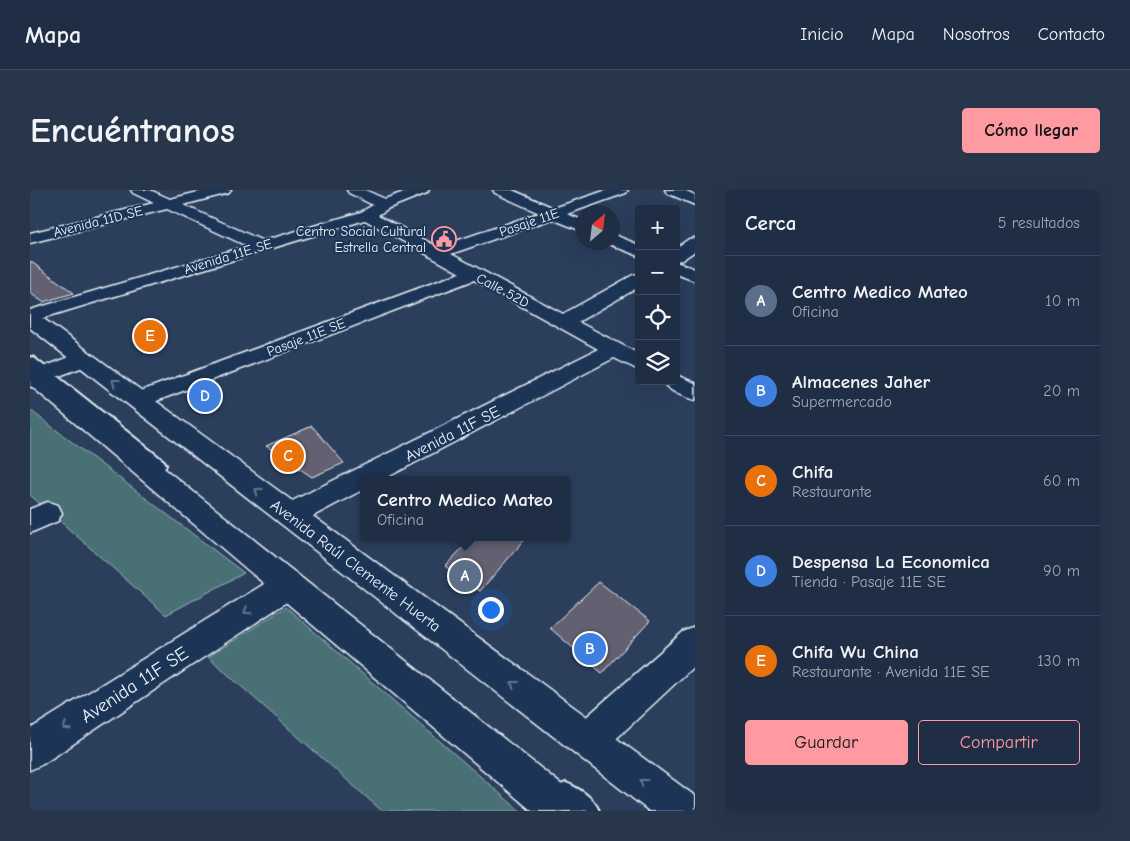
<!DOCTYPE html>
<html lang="es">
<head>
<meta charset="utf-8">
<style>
	:root { --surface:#202e45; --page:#28364c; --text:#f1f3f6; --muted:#a2a8b3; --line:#3d4a5e; --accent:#ff9aa2 }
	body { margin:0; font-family:"Comic Neue",sans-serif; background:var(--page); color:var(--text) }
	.controls { position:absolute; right:15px; top:15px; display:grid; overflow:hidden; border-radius:5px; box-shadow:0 5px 20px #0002 }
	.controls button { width:45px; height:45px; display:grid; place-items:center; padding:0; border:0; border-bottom:1px solid var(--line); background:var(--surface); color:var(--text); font:25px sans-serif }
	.compass { position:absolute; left:545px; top:15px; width:45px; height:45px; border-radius:50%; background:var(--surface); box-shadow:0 5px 20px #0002; rotate:28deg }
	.you { position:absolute; left:460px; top:419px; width:18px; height:18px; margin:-12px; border:4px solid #fff; border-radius:50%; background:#1a73e8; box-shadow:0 0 0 8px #1a73e833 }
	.badge { display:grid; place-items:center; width:32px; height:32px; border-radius:50%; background:var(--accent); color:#fff; font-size:16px; font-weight:700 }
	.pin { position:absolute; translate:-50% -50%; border:2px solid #fff; box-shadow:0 1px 5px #0006 }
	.popup { position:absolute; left:330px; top:286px; width:210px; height:65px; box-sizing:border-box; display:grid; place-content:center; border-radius:5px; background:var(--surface); filter:drop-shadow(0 1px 4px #0005); font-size:16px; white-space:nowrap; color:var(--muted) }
	.popup b { font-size:19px; color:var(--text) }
	.popup::after { content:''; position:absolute; left:50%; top:100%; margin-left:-10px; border:10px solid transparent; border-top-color:var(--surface) }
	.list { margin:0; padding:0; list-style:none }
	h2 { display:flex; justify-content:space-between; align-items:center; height:65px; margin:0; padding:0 20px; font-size:21px }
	h2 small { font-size:16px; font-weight:400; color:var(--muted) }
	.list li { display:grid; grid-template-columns:32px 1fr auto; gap:15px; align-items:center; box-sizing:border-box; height:90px; padding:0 20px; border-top:1px solid var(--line) }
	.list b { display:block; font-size:19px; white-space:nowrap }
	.list p { margin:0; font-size:16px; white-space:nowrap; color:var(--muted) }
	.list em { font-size:16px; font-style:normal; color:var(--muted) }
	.actions { display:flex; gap:10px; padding:15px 20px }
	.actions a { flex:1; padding:11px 0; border:1px solid var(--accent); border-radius:5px; text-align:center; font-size:18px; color:var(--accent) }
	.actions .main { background:var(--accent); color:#111 }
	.icon { flex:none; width:28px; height:28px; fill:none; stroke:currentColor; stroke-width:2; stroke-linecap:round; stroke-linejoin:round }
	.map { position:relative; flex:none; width:665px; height:621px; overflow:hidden; border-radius:5px }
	header { display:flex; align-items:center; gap:30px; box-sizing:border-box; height:70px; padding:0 25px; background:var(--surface); border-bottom:1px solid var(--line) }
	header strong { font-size:24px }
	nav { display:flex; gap:28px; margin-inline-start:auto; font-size:18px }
	.intro { display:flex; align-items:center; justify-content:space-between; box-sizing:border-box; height:120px; padding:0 30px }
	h1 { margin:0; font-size:35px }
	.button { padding:12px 22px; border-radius:5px; background:var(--accent); color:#111; font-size:18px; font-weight:700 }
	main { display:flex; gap:30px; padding:0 30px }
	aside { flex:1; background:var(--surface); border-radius:5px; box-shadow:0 5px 20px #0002 }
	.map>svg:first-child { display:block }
	.green { fill:#497175; stroke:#98b1b6 }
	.building { fill:#646071; stroke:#e8f1f8 }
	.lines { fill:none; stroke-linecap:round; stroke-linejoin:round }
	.service-casing { stroke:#e8f1f8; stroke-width:4 }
	.minor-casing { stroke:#e8f1f8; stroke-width:3 }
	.secondary-casing { stroke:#e8f1f8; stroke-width:3 }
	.service { fill:#1d3557; fill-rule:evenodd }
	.minor { fill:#1d3557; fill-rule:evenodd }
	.secondary { fill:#1d3557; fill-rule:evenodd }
	.oneway { stroke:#64778f }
	.labels { text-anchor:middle; stroke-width:4; stroke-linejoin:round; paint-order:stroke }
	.far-street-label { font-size:14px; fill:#e8f1f8; stroke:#1d3557 }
	.far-poi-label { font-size:14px; fill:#e8f1f8; stroke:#1d3557; text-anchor:end }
	.street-label { font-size:16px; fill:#e8f1f8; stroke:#1d3557 }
	.near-street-label { font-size:19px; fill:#e8f1f8; stroke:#1d3557 }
</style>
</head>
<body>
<header>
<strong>Mapa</strong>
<nav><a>Inicio</a><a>Mapa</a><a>Nosotros</a><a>Contacto</a></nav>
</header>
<div class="intro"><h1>Encuéntranos</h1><a class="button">Cómo llegar</a></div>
<main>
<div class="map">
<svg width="665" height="621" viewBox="0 0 665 621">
	<rect width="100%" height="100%" fill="#2b3e5c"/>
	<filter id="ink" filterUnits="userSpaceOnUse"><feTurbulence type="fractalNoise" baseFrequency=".02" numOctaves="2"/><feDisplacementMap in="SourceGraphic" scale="10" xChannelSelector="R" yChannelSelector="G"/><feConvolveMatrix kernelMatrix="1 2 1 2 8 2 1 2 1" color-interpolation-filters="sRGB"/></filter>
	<g filter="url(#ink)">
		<g class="green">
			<path d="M0 220 214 383 136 425 0 305Z"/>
			<path d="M256 417 490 621H352L178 467Z"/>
		</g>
		<g class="building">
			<path d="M0 71 44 103 13 112 0 103Z"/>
			<path d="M282 236 314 273 282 287 236 256Z"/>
			<path d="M443 347H497L450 401 415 376Z"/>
			<path d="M569 392 620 431 572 483 520 438Z"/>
		</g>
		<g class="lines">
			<defs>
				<g id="service">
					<path d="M0 167 4 168 134 271 136 275 134 279 129 280 124 279 0 177Z"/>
					<path d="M536 593C549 598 564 608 569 621 550 621 533 621 525 604L528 596Z"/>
				</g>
				<g id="minor">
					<path d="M101 0H120L140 9 176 0H201L199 3 153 15 233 51 331 22 343 15 319 3 317 0H335L355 9 379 0H399L397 3 359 18 348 25 408 57 509 23 465 3 463 0H482L524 18 577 0H598L596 3 537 24 552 30V41L522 29 421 64 533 124 603 85 609 84V97L548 132 609 164V180L584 168 352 290H334V299L270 333 260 336 250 333 246 325 250 317 568 159 444 90 116 215 108 218 100 215 96 210 100 205 430 83 335 30 0 132V120L217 56 137 19 0 53V43L124 13 103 3Z"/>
					<path d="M635 0H654L665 5V15L637 3Z"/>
					<path d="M582 44 609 55V66L576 53 582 52Z"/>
					<path d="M665 48V61L652 70 646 71V58L659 49Z"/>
					<path d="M646 72 665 79V91L646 84Z"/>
					<path d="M53 162 61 164 64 169 61 174 0 197V182Z"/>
					<path d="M646 185 665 193V210C654 207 638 201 632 191H646Z"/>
					<path d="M18 312 28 315 32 323 28 331 0 343V319Z"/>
					<path d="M258 382 269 386 274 395 269 404 13 574 0 580V539L247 386Z"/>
					<path d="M665 437V475L571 563 558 569 545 563 539 550 545 537 653 442Z"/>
				</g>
				<g id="secondary">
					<path d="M0 122 7 124 665 606V621H619L0 138Z"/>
					<path d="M0 176 8 178 547 607 553 621H502L0 195Z"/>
				</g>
			</defs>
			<use href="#service" class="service-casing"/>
			<use href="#minor" class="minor-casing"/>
			<use href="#secondary" class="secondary-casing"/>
			<use href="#service" class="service"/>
			<use href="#minor" class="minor"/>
			<use href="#secondary" class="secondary"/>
		</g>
		<defs><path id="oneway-chevron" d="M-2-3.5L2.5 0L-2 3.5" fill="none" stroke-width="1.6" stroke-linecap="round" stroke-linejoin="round" transform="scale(1.25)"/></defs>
		<g class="oneway">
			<use href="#oneway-chevron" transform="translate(85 192) rotate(-143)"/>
			<use href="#oneway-chevron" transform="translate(228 301) rotate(-143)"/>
			<use href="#oneway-chevron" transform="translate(217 421) rotate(147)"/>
			<use href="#oneway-chevron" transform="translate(484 494) rotate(-143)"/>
			<use href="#oneway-chevron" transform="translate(36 537) rotate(147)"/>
			<use href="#oneway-chevron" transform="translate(613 592) rotate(-143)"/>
		</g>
	</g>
	<defs>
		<symbol id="civic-ring" viewBox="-11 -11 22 22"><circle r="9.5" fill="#1d3557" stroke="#ff9aa2" stroke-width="1.5"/><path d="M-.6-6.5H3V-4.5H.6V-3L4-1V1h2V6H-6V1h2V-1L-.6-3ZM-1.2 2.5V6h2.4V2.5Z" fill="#ff9aa2"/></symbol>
	</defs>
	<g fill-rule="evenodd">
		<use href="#civic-ring" x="400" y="35" width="28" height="28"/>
	</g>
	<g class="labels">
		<g class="far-street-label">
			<text transform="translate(68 31) rotate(-14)" y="5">Avenida 11D SE</text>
			<text transform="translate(499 32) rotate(-19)" y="5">Pasaje 11E</text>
			<text transform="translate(198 66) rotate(-17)" y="5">Avenida 11E SE</text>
			<text transform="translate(473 100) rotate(28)" y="5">Calle 52D</text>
			<text transform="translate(276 147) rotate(-21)" y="5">Pasaje 11E SE</text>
		</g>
		<g class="far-poi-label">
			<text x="396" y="46">Centro Social Cultural<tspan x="396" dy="16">Estrella Central</tspan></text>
		</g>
		<g class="street-label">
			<text transform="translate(422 243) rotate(-27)" y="6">Avenida 11F SE</text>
			<text transform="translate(326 375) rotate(37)" y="6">Avenida Raúl Clemente Huerta</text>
		</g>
		<g class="near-street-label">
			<text transform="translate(104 494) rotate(-33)" y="7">Avenida 11F SE</text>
		</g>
	</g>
</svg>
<div class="controls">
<button>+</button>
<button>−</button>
<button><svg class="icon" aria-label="locate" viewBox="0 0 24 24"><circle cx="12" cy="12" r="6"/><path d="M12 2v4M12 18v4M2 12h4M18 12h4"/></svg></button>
<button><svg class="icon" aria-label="layers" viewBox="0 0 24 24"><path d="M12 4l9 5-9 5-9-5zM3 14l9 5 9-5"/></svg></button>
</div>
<svg class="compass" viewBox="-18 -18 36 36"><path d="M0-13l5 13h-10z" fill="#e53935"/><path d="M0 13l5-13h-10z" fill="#a2a8b3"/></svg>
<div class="you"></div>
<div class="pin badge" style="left:435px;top:386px;background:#5c6f8a">A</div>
<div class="popup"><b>Centro Medico Mateo</b>Oficina</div>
<div class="pin badge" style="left:560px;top:459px;background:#3f7fe0">B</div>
<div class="pin badge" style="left:258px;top:266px;background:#e8710a">C</div>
<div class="pin badge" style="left:175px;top:206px;background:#3f7fe0">D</div>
<div class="pin badge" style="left:120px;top:146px;background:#e8710a">E</div>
</div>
<aside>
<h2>Cerca<small>5 resultados</small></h2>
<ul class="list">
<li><span class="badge" style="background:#5c6f8a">A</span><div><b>Centro Medico Mateo</b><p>Oficina</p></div><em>10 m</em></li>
<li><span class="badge" style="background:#3f7fe0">B</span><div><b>Almacenes Jaher</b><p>Supermercado</p></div><em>20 m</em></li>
<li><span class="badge" style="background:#e8710a">C</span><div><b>Chifa</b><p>Restaurante</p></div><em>60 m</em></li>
<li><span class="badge" style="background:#3f7fe0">D</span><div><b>Despensa La Economica</b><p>Tienda · Pasaje 11E SE</p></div><em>90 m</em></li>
<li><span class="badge" style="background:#e8710a">E</span><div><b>Chifa Wu China</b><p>Restaurante · Avenida 11E SE</p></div><em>130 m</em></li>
</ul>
<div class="actions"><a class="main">Guardar</a><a>Compartir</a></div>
</aside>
</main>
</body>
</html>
